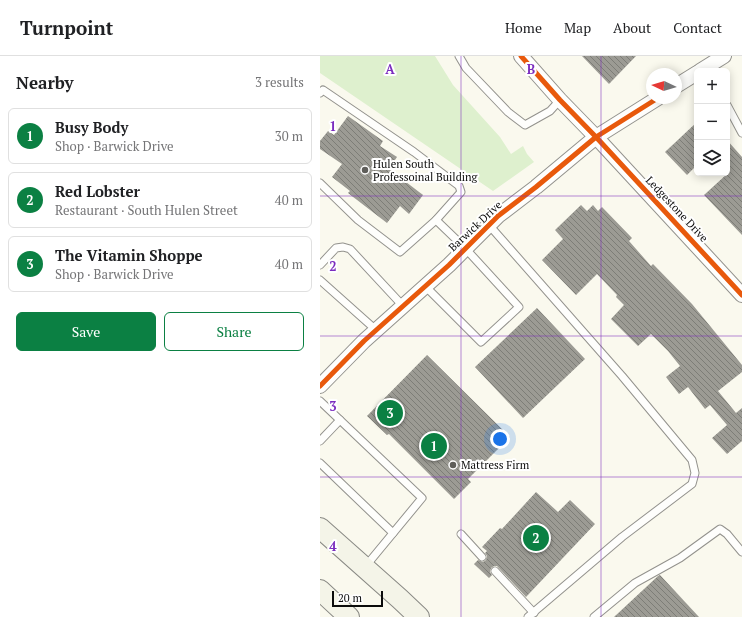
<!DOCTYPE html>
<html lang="en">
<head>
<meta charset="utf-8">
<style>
	:root { --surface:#fff; --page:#f6f6f6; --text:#202124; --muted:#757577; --line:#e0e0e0; --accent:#0b8043 }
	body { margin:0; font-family:"PT Serif",serif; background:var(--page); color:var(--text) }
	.controls { position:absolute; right:12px; top:12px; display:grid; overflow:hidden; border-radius:6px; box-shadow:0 2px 10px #0003 }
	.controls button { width:36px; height:36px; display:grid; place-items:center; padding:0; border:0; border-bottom:1px solid var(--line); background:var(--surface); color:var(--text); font:20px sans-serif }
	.compass { position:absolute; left:326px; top:12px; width:36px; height:36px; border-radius:50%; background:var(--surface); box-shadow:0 2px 10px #0003; rotate:274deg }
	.scale { position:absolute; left:12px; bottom:10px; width:51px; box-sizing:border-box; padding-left:4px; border:2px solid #0b0b0b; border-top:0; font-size:11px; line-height:14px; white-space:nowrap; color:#0b0b0b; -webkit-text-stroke:3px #fff; paint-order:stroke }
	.you { position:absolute; left:180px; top:383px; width:14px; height:14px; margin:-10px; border:3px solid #fff; border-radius:50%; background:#1a73e8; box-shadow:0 0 0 6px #1a73e833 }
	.badge { display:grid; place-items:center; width:26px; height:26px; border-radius:50%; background:var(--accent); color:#fff; font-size:13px; font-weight:700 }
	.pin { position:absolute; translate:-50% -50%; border:2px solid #fff; box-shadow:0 1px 4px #0006 }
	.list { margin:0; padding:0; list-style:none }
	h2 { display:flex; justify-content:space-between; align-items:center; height:52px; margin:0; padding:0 16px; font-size:17px }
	h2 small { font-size:13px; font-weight:400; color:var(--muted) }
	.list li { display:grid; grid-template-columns:26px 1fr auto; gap:12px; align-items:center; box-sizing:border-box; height:56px; margin:0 8px 8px; padding:0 8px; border:1px solid var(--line); border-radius:6px }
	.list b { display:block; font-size:15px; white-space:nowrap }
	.list p { margin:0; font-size:13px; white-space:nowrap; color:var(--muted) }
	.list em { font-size:13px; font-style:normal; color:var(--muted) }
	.actions { display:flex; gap:8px; padding:12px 16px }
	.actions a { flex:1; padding:9px 0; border:1px solid var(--accent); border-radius:6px; text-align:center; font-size:14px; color:var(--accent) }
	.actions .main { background:var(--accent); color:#fff }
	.icon { flex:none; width:22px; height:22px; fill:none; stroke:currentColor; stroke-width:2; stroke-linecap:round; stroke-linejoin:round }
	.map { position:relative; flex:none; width:422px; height:561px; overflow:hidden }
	header { display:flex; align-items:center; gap:24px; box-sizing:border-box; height:56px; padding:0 20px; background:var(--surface); border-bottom:1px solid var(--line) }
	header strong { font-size:19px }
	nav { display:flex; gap:22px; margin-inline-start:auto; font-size:14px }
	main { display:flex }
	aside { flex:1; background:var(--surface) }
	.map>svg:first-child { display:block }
	.grass { fill:#def0ce }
	.building { fill:url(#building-back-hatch) }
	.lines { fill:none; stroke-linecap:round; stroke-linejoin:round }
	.service-casing { stroke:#93928d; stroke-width:9 }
	.minor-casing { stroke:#93928d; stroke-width:16 }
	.secondary-casing { stroke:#898984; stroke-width:22 }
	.service { stroke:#fefefc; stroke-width:7 }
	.minor { stroke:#fefefc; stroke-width:14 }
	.secondary { stroke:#f4f4e8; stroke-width:20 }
	.cycleway-casing { stroke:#fff; stroke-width:8 }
	.cycleway { stroke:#e8590c; stroke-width:5 }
	.grid { fill:none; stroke:#7b2cbf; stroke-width:1; stroke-opacity:0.55 }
	.poi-dot { fill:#5f5e5a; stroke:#fff; stroke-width:1.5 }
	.labels { text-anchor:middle; stroke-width:4; stroke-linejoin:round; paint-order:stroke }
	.poi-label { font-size:11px; fill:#0b0b0b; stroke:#fff; text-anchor:start }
	.street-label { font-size:11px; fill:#0b0b0b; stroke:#fff }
	.grid-label { font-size:13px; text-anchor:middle; font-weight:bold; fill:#7b2cbf; stroke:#fff; stroke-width:4; stroke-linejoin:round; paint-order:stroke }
</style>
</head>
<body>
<header>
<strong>Turnpoint</strong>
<nav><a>Home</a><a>Map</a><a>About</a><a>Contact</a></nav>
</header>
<main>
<aside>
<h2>Nearby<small>3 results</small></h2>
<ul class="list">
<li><span class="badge">1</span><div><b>Busy Body</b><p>Shop · Barwick Drive</p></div><em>30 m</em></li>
<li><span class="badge">2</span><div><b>Red Lobster</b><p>Restaurant · South Hulen Street</p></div><em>40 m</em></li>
<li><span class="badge">3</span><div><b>The Vitamin Shoppe</b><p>Shop · Barwick Drive</p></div><em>40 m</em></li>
</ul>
<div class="actions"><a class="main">Save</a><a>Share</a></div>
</aside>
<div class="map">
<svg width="422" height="561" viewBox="0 0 422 561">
	<defs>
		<pattern id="building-back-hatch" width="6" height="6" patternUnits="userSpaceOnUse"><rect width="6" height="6" fill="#9c9b94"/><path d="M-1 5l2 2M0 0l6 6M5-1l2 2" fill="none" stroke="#7d7d77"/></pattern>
	</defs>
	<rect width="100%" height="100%" fill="#faf9ee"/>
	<path class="grass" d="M0 0H115L133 29 180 81 191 98 203 90 207 98 214 106 173 135 0 17Z"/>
	<g class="building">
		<path d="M262 0H316L289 28Z"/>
		<path d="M28 60 63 85 60 90 77 101 69 113 103 139 89 158 80 150 67 167 28 137 30 135 12 121 22 108 0 93V85L8 75 14 79Z"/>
		<path d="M377 66V109L367 119 345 96Z"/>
		<path d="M407 84 422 101V179L384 139 407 118Z"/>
		<path d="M261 149 267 155 273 149 278 155 282 151 312 182 309 185 331 210 333 208 372 248 422 309V316L398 335 416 357 422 352V385L407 398 392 382 407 369 390 349 385 353 368 331 359 338 346 321 360 310 348 295 331 278 318 290 291 263 304 249 296 241 297 239 277 218 256 239 222 204 243 183 235 174Z"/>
		<path d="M217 252 265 303 203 362 155 311Z"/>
		<path d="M107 299 190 381 148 423 151 426 134 443 69 378 67 379 47 360Z"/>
		<path d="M216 436 238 456 250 444 275 468 206 541 177 510H174L171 512 170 516 172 519 169 522 154 508 158 504 163 506 166 504 167 500 165 497 167 495 162 491 180 472 182 473Z"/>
		<path d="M340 519 379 561H294L338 520Z"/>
	</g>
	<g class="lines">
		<defs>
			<g id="service">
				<path d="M139 0 146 12 188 56 205 69 230 55 240 44"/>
				<path d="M0 37 3 34 94 96 139 130 141 136 116 164"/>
				<path d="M407 49 422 77"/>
				<path d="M0 127 38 164 80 196 116 164 145 192 199 251 161 286 105 230"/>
				<path d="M169 169 302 320 372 404 375 417 372 428 302 481 208 561"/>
				<path d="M0 209 16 192 23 191 30 193 83 250"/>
				<path d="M0 224 56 274"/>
				<path d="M0 345 102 442 45 511"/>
				<path d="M0 385 20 364"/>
				<path d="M0 407 73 477"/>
				<path d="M141 478 162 501"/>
				<path d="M175 515 214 557"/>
				<path d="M274 561 315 527 360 502 400 473 407 478 422 496"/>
			</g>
			<g id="minor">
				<path d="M201 0 240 44 276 81 422 239"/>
				<path d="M380 15 404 0"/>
				<path d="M356 30 377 17"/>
				<path d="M0 330 44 285 129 209 178 160 216 131 276 81 338 42"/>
			</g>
			<g id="secondary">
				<path d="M0 472 80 543 99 561"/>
				<path d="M0 534 29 561"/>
			</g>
		</defs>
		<use href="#service" class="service-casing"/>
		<use href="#minor" class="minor-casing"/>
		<use href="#secondary" class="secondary-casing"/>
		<use href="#service" class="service"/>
		<use href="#minor" class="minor"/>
		<use href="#secondary" class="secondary"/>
		<defs>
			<g id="cycleway">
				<path d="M201 0 240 44 276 81 422 239"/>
				<path d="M0 330 44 285 129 209 178 160 216 131 276 81 338 42"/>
			</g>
		</defs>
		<use href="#cycleway" class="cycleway-casing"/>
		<use href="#cycleway" class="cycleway"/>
	</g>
	<path class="grid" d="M141 0V561M281 0V561M0 140H422M0 280H422M0 421H422"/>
	<g class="poi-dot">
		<circle cx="45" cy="114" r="4"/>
		<circle cx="133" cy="409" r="4"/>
	</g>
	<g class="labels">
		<g class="poi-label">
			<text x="53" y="112">Hulen South<tspan x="53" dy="13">Professoinal Building</tspan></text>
			<text x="141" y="413">Mattress Firm</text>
		</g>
		<g class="street-label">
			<text transform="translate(357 153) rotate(47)" y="4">Ledgestone Drive</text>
			<text transform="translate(155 170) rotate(-43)" y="4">Barwick Drive</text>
		</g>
	</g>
	<g class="grid-label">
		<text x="70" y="18">A</text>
		<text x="211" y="18">B</text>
		<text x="13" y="75">1</text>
		<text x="13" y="215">2</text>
		<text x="13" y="355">3</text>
		<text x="13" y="495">4</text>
	</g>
</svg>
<div class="controls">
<button>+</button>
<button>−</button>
<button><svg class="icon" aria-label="layers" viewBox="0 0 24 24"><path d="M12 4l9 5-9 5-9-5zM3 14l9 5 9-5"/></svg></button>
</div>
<svg class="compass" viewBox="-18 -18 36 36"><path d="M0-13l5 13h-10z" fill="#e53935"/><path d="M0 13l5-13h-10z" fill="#757577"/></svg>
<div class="scale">20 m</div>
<div class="you"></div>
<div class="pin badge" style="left:114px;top:390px">1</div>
<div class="pin badge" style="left:216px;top:482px">2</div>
<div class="pin badge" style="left:70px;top:357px">3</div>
</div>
</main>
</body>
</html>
